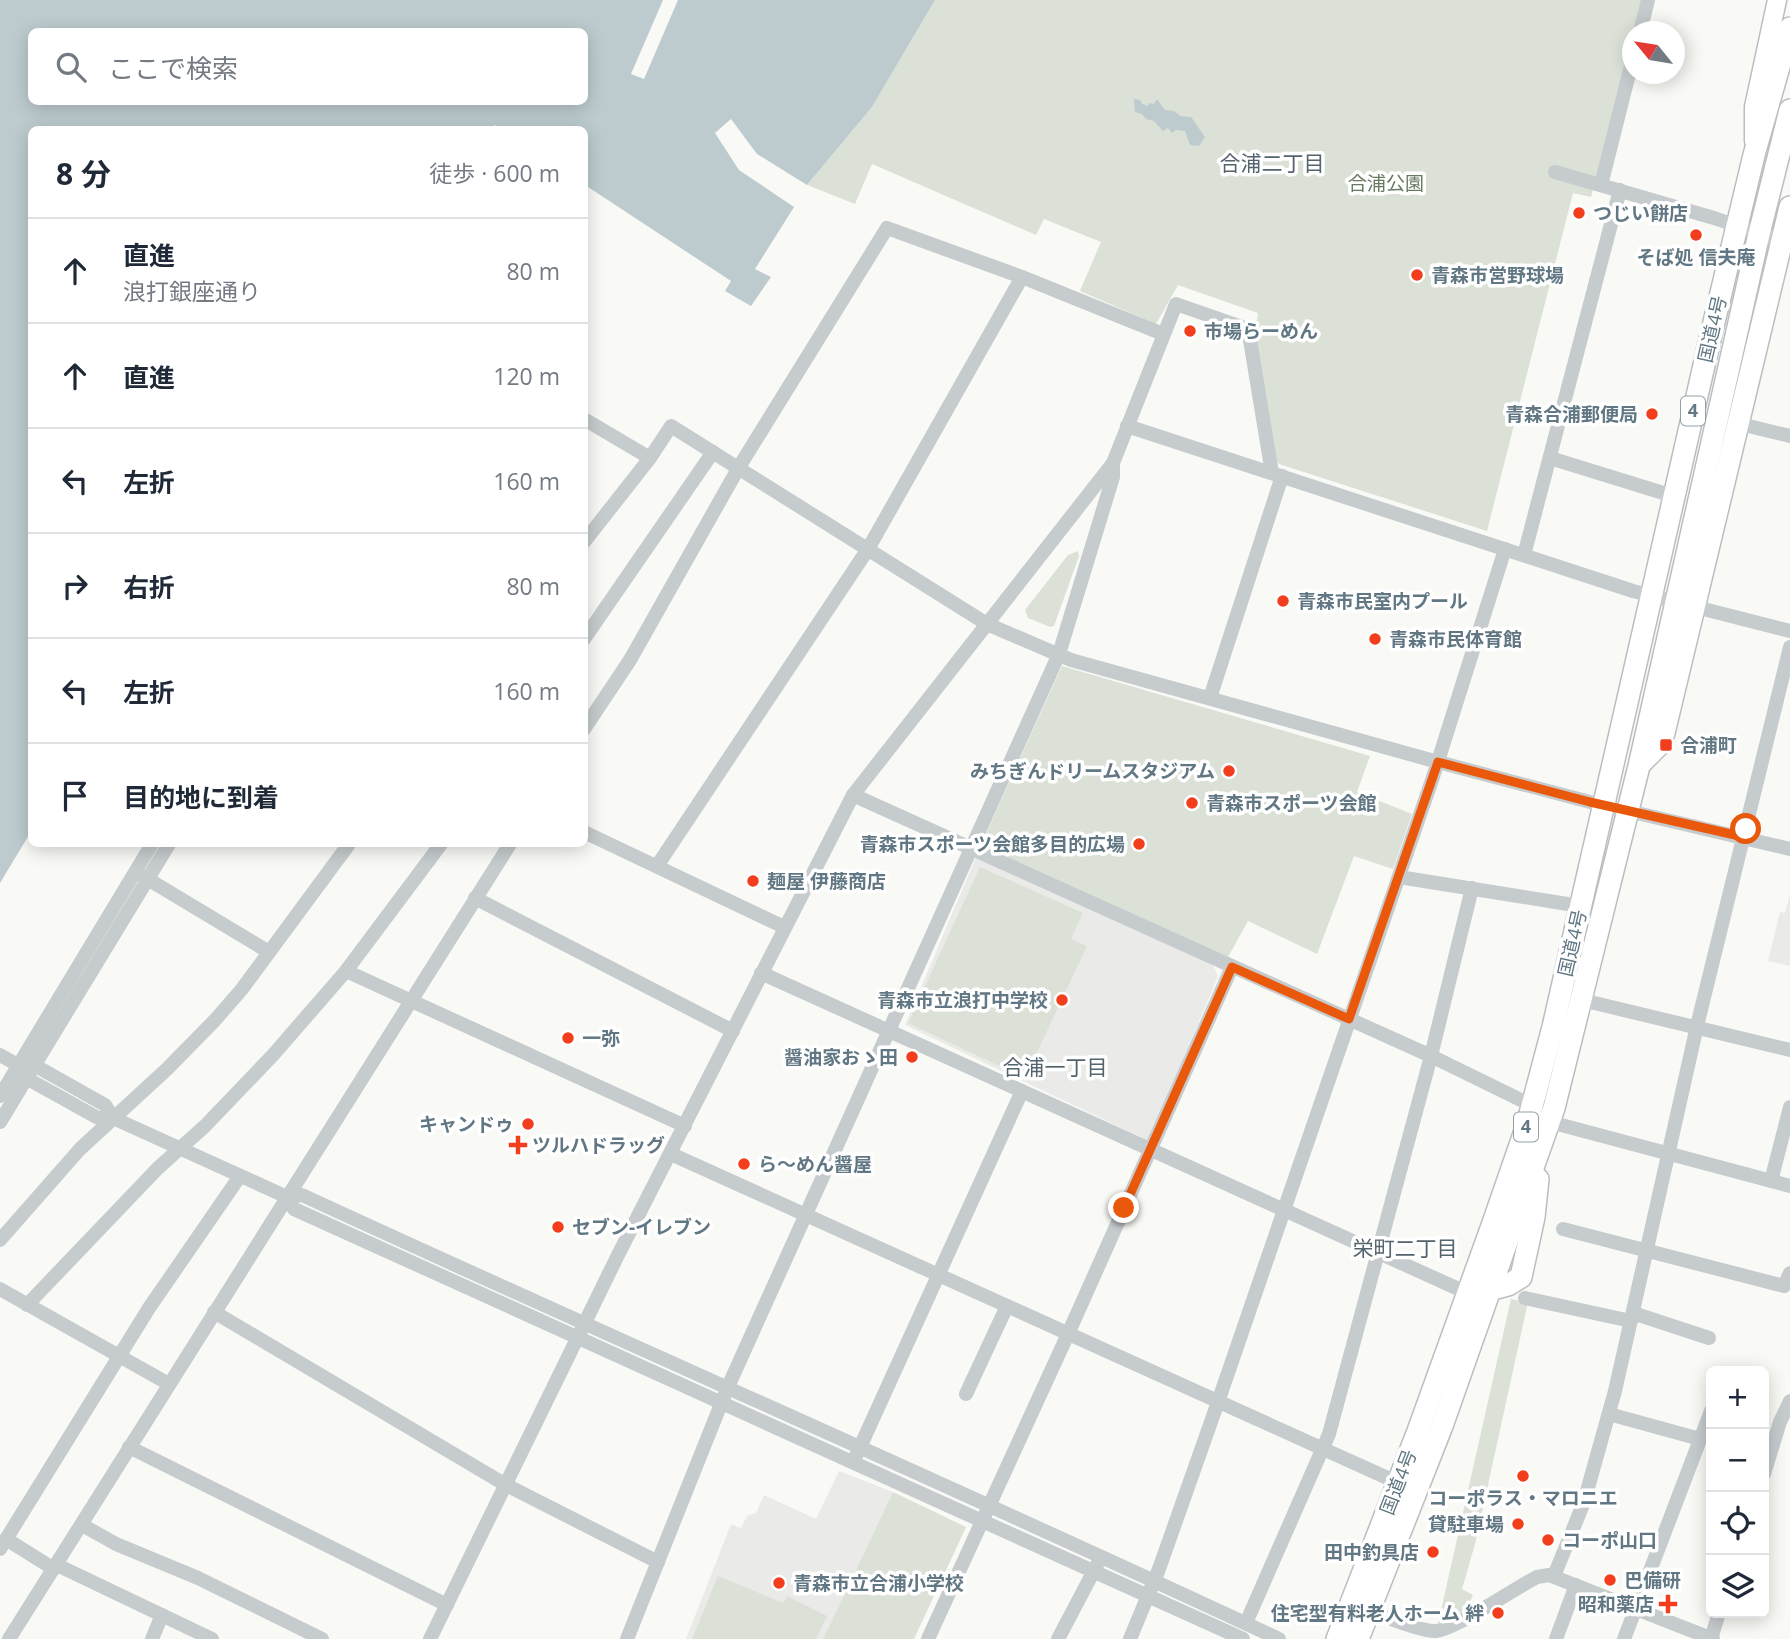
<!DOCTYPE html>
<html lang="ja">
<head>
<meta charset="utf-8">
<style>
	:root { --surface:#fff; --page:#f2f2f3; --text:#1f2937; --muted:#747a83; --line:#e0e1e3 }
	body { margin:0; font-family:"Open Sans","Noto Sans JP",sans-serif; background:var(--page); color:var(--text) }
	.controls { position:absolute; right:21px; bottom:21px; display:grid; overflow:hidden; border-radius:10px; box-shadow:0 4px 18px #0003 }
	.controls button { width:63px; height:63px; display:grid; place-items:center; padding:0; border:0; border-bottom:2px solid var(--line); background:var(--surface); color:var(--text); font:35px sans-serif }
	.compass { position:absolute; left:1622px; top:21px; width:63px; height:63px; border-radius:50%; background:var(--surface); box-shadow:0 4px 18px #0003; rotate:300deg }
	.stop { position:absolute; width:21px; height:21px; margin:-16px; border:5px solid #ea580c; border-radius:50%; background:#fff }
	.stop.end { background:#ea580c; border-color:#fff; box-shadow:0 2px 7px #0008 }
	.list { margin:0; padding:0; list-style:none }
	h2 { display:flex; justify-content:space-between; align-items:center; height:91px; margin:0; padding:0 28px; font-size:30px }
	h2 small { font-size:23px; font-weight:400; color:var(--muted) }
	.list li { display:grid; grid-template-columns:46px 1fr auto; gap:21px; align-items:center; box-sizing:border-box; height:105px; padding:0 28px; border-top:2px solid var(--line) }
	.list b { display:block; font-size:26px; white-space:nowrap }
	.list p { margin:0; font-size:23px; white-space:nowrap; color:var(--muted) }
	.list em { font-size:23px; font-style:normal; color:var(--muted) }
	.icon { flex:none; width:38px; height:38px; fill:none; stroke:currentColor; stroke-width:2; stroke-linecap:round; stroke-linejoin:round }
	.map { position:relative; flex:none; width:1790px; height:1639px; overflow:hidden }
	.search { position:absolute; background:var(--surface); box-shadow:0 4px 18px #0003; left:28px; top:28px; width:560px; height:77px; display:flex; align-items:center; gap:18px; box-sizing:border-box; padding:0 24px; border-radius:10px; color:var(--muted); font-size:26px }
	.panel { position:absolute; background:var(--surface); box-shadow:0 4px 18px #0003; left:28px; top:126px; width:560px; height:721px; border-radius:10px }
	.map>svg:first-child { display:block }
	.built { fill:#eaeae9 }
	.green { fill:#dbe1d6 }
	.water { fill:#bdcbcf; fill-rule:evenodd }
	.pier { fill:#f9f9f6 }
	.lines { fill:none; stroke-linecap:round; stroke-linejoin:round }
	.major-casing { stroke:#b9bec1; stroke-width:21 }
	.highway-casing { stroke:#babec1; stroke-width:24 }
	.minor { stroke:#c6cbce; stroke-width:14 }
	.major { stroke:#fff; stroke-width:18 }
	.highway { stroke:#fff; stroke-width:21 }
	.route { stroke:#ea580c; stroke-width:9 }
	.poi-dot { fill:#f23e1c; stroke:#fff; stroke-width:2.5 }
	.labels { text-anchor:middle; stroke-width:7; stroke-linejoin:round; paint-order:stroke }
	.shield { fill:#fff; stroke:#90a0a8; stroke-width:2 }
	.shield-label { font-size:18px; font-weight:bold; fill:#617783 }
	.park-label { font-size:19px; fill:#677a61; stroke:#fff }
	.poi-label { font-size:19px; font-weight:bold; fill:#617783; stroke:#fff; text-anchor:start }
	.street-label { font-size:19px; fill:#617783; stroke:#fff }
	.neighbourhood-label { font-size:21px; fill:#54646e; stroke:#fff }
</style>
</head>
<body>
<div class="map">
<svg width="1790" height="1639" viewBox="0 0 1790 1639">
	<rect width="100%" height="100%" fill="#f9f9f6"/>
	<g class="built">
		<path d="M976 857 1213 965 1218 976 1153 1133 1147 1140 905 1025Z"/>
		<path d="M1790 895V966L1768 961 1780 912 1785 913Z"/>
		<path d="M839 1471 893 1492 823 1639H686L731 1524 741 1528 747 1516 756 1513 764 1495 816 1519Z"/>
	</g>
	<g class="green">
		<path d="M935 0H1643L1635 31 1632 32V41L1591 197 1573 193 1487 531 1279 464 1274 457 1255 331 1258 313 1178 285 1156 324 1080 291 1101 242 1044 219 1036 235 872 164 855 204 807 185 872 107Z"/>
		<path d="M1078 551 1079 556 1054 626 1050 627 1028 618 1025 610 1068 555Z"/>
		<path d="M1062 666 1370 756 1357 792 1412 814 1393 869 1354 856 1317 954 1248 921 1228 957 984 848 983 840Z"/>
		<path d="M980 867 1083 913 1071 939 1087 946 1025 1078 908 1023Z"/>
		<path d="M1511 1299 1528 1302 1475 1544 1462 1589 1473 1595 1465 1613 1438 1624Z"/>
		<path d="M893 1492 966 1527 914 1639H823Z"/>
		<path d="M718 1576 783 1603 787 1596 827 1616 816 1639H692Z"/>
	</g>
	<g class="water">
		<path d="M0 0H935L872 107 807 185 757 154 731 119 715 133 739 170 794 207 755 269 771 277 751 306 725 291 731 281 585 185 584 130 502 129 495 125 491 130H32V830L0 883ZM32 32H584V102H32Z"/>
		<path d="M1134 99 1140 100 1142 104 1148 106 1149 103 1154 104 1157 99 1165 110 1174 111 1180 116 1191 117 1205 137 1199 146 1190 145 1185 131 1176 130 1172 133 1168 128 1163 131 1154 121 1146 119 1142 114 1135 112Z"/>
	</g>
	<path class="pier" d="M663 0H678L644 79 631 74Z"/>
	<g class="lines">
		<defs>
			<path id="major" d="M1754 141V107L1777 0"/>
			<g id="highway">
				<path d="M1640 764 1658 746 1664 733 1790 207"/>
				<path d="M1490 1290 1508 1285 1521 1277 1534 1217 1538 1179"/>
				<path d="M1337 1639 1418 1431 1493 1223 1527 1125 1553 1027 1710 339 1754 155 1790 28"/>
				<path d="M1358 1639 1442 1426 1554 1108 1639 766 1759 234 1790 110"/>
			</g>
		</defs>
		<use href="#major" class="major-casing"/>
		<use href="#highway" class="highway-casing"/>
		<g class="minor">
			<path d="M1640 32 1648 0"/>
			<path d="M1555 172 1714 218 1789 244"/>
			<path d="M1601 185 1632 62"/>
			<path d="M584 419 650 458"/>
			<path d="M1732 422 1790 436"/>
			<path d="M1127 426 1633 591 1790 631"/>
			<path d="M1550 458 1673 496"/>
			<path d="M584 542 650 458 671 426 987 624 1071 660 1438 762 1590 802 1790 849"/>
			<path d="M1524 555 1620 190"/>
			<path d="M584 639 713 452"/>
			<path d="M1210 698 1282 476"/>
			<path d="M584 729 630 660 739 467 887 228 1022 277 1163 334"/>
			<path d="M853 795 1431 1056 1533 1106"/>
			<path d="M584 832 784 927"/>
			<path d="M657 866 868 549 1022 277"/>
			<path d="M141 875 269 952"/>
			<path d="M1399 877 1580 906"/>
			<path d="M475 898 733 1031"/>
			<path d="M346 971 441 844"/>
			<path d="M761 973 1474 1296"/>
			<path d="M1582 1000 1790 1050"/>
			<path d="M0 1055 18 1065 26 1078 98 1118H113L287 1197 302 1195C627 1345 955 1487 1279 1639"/>
			<path d="M27 1065H34L105 1105 113 1118"/>
			<path d="M0 1096 152 844"/>
			<path d="M0 1122 169 844"/>
			<path d="M1550 1122 1790 1186"/>
			<path d="M671 1154 1403 1485"/>
			<path d="M1771 1181 1790 1107"/>
			<path d="M287 1197 294 1209C609 1354 927 1495 1243 1639"/>
			<path d="M1563 1229 1784 1286 1790 1273"/>
			<path d="M0 1240 80 1149 167 1069 215 1020 242 989 349 844"/>
			<path d="M0 1289 169 1384"/>
			<path d="M1525 1298 1631 1321"/>
			<path d="M27 1305 158 1168 205 1126 273 1055 346 971 685 1126"/>
			<path d="M214 1312 506 1485 658 1562"/>
			<path d="M1633 1313 1709 1338"/>
			<path d="M966 1394 1007 1306"/>
			<path d="M1609 1414 1700 1439"/>
			<path d="M129 1447 447 1605"/>
			<path d="M856 1456 1022 1091"/>
			<path d="M1764 1474 1780 1422 1790 1401"/>
			<path d="M82 1525 116 1544 198 1578 322 1639"/>
			<path d="M6 1539 54 1569"/>
			<path d="M0 1549 149 1308 240 1176"/>
			<path d="M57 1565 212 1639"/>
			<path d="M1554 1576 1584 1502 1615 1391 1697 1026 1790 647"/>
			<path d="M1363 1608C1378 1614 1421 1632 1436 1631 1456 1629 1515 1588 1537 1577L1549 1575 1713 1639"/>
			<path d="M1246 1623 1329 1434 1431 1056 1472 888"/>
			<path d="M9 1639 510 844"/>
			<path d="M152 1639 162 1615"/>
			<path d="M430 1639 618 1255 853 795 1113 463 1176 304 1242 327 1250 340 1272 473"/>
			<path d="M627 1639 727 1389 1059 654 1113 477V463"/>
			<path d="M928 1639 1068 1334 1232 967"/>
			<path d="M1058 1639 1098 1563"/>
			<path d="M1130 1639 1159 1569 1218 1402 1433 777 1505 549"/>
			<path d="M1556 1639 1576 1585"/>
			<path d="M1624 1639 1711 1411"/>
			<path d="M1711 1639 1719 1613"/>
		</g>
		<use href="#major" class="major"/>
		<use href="#highway" class="highway"/>
	</g>
	<g class="lines">
		<path class="route" d="M1124 1208 1232 967 1349 1019 1438 762 1590 802 1744 837 1746 829"/>
	</g>
	<g class="poi-dot">
		<circle cx="1579" cy="213" r="7"/>
		<circle cx="1696" cy="235" r="7"/>
		<circle cx="1417" cy="275" r="7"/>
		<circle cx="1190" cy="331" r="7"/>
		<circle cx="1652" cy="414" r="7"/>
		<circle cx="1283" cy="601" r="7"/>
		<circle cx="1375" cy="639" r="7"/>
		<rect x="1659" y="738" width="14" height="14" rx="3.5"/>
		<circle cx="1229" cy="771" r="7"/>
		<circle cx="1192" cy="803" r="7"/>
		<circle cx="1139" cy="844" r="7"/>
		<circle cx="753" cy="881" r="7"/>
		<circle cx="1062" cy="1000" r="7"/>
		<circle cx="568" cy="1038" r="7"/>
		<circle cx="912" cy="1057" r="7"/>
		<circle cx="528" cy="1124" r="7"/>
		<path d="M514.5 1134.5h7v7h7v7h-7v7h-7v-7h-7v-7h7z"/>
		<circle cx="744" cy="1164" r="7"/>
		<circle cx="558" cy="1227" r="7"/>
		<circle cx="1523" cy="1476" r="7"/>
		<circle cx="1518" cy="1524" r="7"/>
		<circle cx="1548" cy="1540" r="7"/>
		<circle cx="1433" cy="1552" r="7"/>
		<circle cx="1610" cy="1580" r="7"/>
		<circle cx="779" cy="1583" r="7"/>
		<path d="M1664.5 1593.5h7v7h7v7h-7v7h-7v-7h-7v-7h7z"/>
		<circle cx="1498" cy="1613" r="7"/>
	</g>
	<g class="labels">
		<g class="shield">
			<rect x="1681" y="396.5" width="24" height="29" rx="5"/>
			<rect x="1514" y="1112.5" width="24" height="29" rx="5"/>
		</g>
		<g class="shield-label">
			<text x="1693" y="417">4</text>
			<text x="1526" y="1133">4</text>
		</g>
		<g class="park-label">
			<text x="1386" y="190">合浦公園</text>
		</g>
		<g class="poi-label">
			<text x="1593" y="220">つじい餅店</text>
			<text x="1696" y="264" text-anchor="middle">そば処 信夫庵</text>
			<text x="1431" y="282">青森市営野球場</text>
			<text x="1204" y="338">市場らーめん</text>
			<text x="1638" y="421" text-anchor="end">青森合浦郵便局</text>
			<text x="1297" y="608">青森市民室内プール</text>
			<text x="1389" y="646">青森市民体育館</text>
			<text x="1680" y="752">合浦町</text>
			<text x="1215" y="778" text-anchor="end">みちぎんドリームスタジアム</text>
			<text x="1206" y="810">青森市スポーツ会館</text>
			<text x="1125" y="851" text-anchor="end">青森市スポーツ会館多目的広場</text>
			<text x="767" y="888">麺屋 伊藤商店</text>
			<text x="1048" y="1007" text-anchor="end">青森市立浪打中学校</text>
			<text x="582" y="1045">一弥</text>
			<text x="898" y="1064" text-anchor="end">醤油家おゝ田</text>
			<text x="514" y="1131" text-anchor="end">キャンドゥ</text>
			<text x="532" y="1152">ツルハドラッグ</text>
			<text x="758" y="1171">ら～めん醤屋</text>
			<text x="572" y="1234">セブン-イレブン</text>
			<text x="1523" y="1505" text-anchor="middle">コーポラス・マロニエ</text>
			<text x="1504" y="1531" text-anchor="end">貸駐車場</text>
			<text x="1562" y="1547">コーポ山口</text>
			<text x="1419" y="1559" text-anchor="end">田中釣具店</text>
			<text x="1624" y="1587">巴備研</text>
			<text x="793" y="1590">青森市立合浦小学校</text>
			<text x="1654" y="1611" text-anchor="end">昭和薬店</text>
			<text x="1484" y="1620" text-anchor="end">住宅型有料老人ホーム 絆</text>
		</g>
		<g class="street-label">
			<text transform="translate(1712 329) rotate(-77)" y="7">国道4号</text>
			<text transform="translate(1572 943) rotate(-77)" y="7">国道4号</text>
			<text transform="translate(1398 1482) rotate(-69)" y="7">国道4号</text>
		</g>
		<g class="neighbourhood-label">
			<text x="1272" y="171">合浦二丁目</text>
			<text x="1055" y="1075">合浦一丁目</text>
			<text x="1405" y="1256">栄町二丁目</text>
		</g>
	</g>
</svg>
<div class="controls">
<button>+</button>
<button>−</button>
<button><svg class="icon" aria-label="locate" viewBox="0 0 24 24"><circle cx="12" cy="12" r="6"/><path d="M12 2v4M12 18v4M2 12h4M18 12h4"/></svg></button>
<button><svg class="icon" aria-label="layers" viewBox="0 0 24 24"><path d="M12 4l9 5-9 5-9-5zM3 14l9 5 9-5"/></svg></button>
</div>
<svg class="compass" viewBox="-18 -18 36 36"><path d="M0-13l5 13h-10z" fill="#e53935"/><path d="M0 13l5-13h-10z" fill="#747a83"/></svg>
<div class="stop" style="left:1746px;top:829px"></div>
<div class="stop end" style="left:1124px;top:1208px"></div>
<div class="search"><svg class="icon" aria-label="search" viewBox="0 0 24 24"><circle cx="10" cy="10" r="6"/><path d="M15 15l6 6"/></svg>ここで検索</div>
<section class="panel">
<h2>8 分<small>徒歩 · 600 m</small></h2>
<ul class="list">
<li><svg class="icon" aria-label="ahead" viewBox="0 0 24 24"><path d="M12 20V5M6 11l6-6 6 6"/></svg><div><b>直進</b><p>浪打銀座通り</p></div><em>80 m</em></li>
<li><svg class="icon" aria-label="ahead" viewBox="0 0 24 24"><path d="M12 20V5M6 11l6-6 6 6"/></svg><div><b>直進</b></div><em>120 m</em></li>
<li><svg class="icon" aria-label="left" viewBox="0 0 24 24"><path d="M17 20v-9H6M10 6l-5 5 5 5"/></svg><div><b>左折</b></div><em>160 m</em></li>
<li><svg class="icon" aria-label="right" viewBox="0 0 24 24"><path d="M7 20v-9h11M14 6l5 5-5 5"/></svg><div><b>右折</b></div><em>80 m</em></li>
<li><svg class="icon" aria-label="left" viewBox="0 0 24 24"><path d="M17 20v-9H6M10 6l-5 5 5 5"/></svg><div><b>左折</b></div><em>160 m</em></li>
<li><svg class="icon" aria-label="arrive" viewBox="0 0 24 24"><path d="M6 21V4h12l-3 4 3 4H6"/></svg><div><b>目的地に到着</b></div></li>
</ul>
</section>
</div>
</body>
</html>
